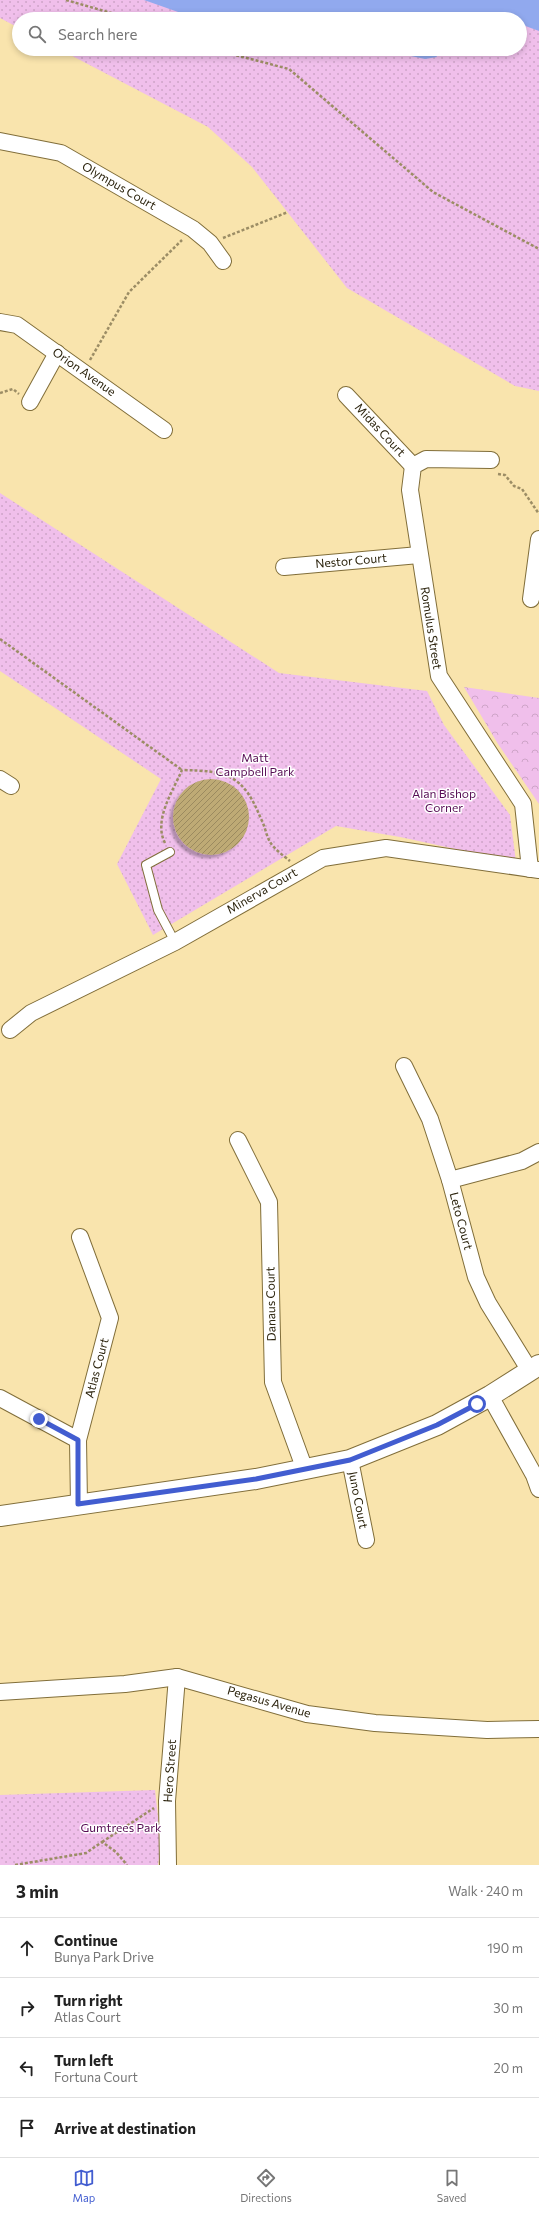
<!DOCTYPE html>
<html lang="en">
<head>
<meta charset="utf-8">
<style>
	:root { --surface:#fff; --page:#f2f2f2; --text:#222; --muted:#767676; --line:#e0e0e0; --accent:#425dd0 }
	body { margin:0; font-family:Commissioner,sans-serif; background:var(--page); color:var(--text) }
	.stop { position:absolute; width:12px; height:12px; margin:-9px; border:3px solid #425dd0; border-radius:50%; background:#fff }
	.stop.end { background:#425dd0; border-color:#fff; box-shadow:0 1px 4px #0008 }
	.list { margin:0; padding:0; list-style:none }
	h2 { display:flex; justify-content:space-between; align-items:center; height:52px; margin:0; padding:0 16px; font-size:17px }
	h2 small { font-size:13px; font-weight:400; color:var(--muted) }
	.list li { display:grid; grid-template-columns:26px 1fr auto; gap:12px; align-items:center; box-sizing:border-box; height:60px; padding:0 16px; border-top:1px solid var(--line) }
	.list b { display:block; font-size:15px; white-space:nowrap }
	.list p { margin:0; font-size:13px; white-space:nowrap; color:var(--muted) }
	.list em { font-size:13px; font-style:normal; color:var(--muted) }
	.icon { flex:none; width:22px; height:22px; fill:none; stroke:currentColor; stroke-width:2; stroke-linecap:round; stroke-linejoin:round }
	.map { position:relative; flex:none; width:539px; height:1865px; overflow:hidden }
	.search { position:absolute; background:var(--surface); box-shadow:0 2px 6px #0003; left:12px; right:12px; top:12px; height:44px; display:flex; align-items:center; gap:10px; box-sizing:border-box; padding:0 14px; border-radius:22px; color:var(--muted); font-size:15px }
	.sheet { height:292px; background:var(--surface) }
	nav { display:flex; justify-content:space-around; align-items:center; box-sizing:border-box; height:56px; border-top:1px solid var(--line); background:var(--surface); font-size:11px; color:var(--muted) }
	nav a { display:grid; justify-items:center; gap:2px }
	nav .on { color:var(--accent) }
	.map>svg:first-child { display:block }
	.forest { fill:url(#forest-crowns) }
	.park { fill:url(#park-dots) }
	.water { fill:#91a9ee }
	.building { fill:url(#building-hatch); filter:url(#shadow) }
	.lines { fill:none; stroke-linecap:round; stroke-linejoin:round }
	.service-casing { stroke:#816e3a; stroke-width:10 }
	.minor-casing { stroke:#816e3a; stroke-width:18 }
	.tertiary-casing { stroke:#816e3a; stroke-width:22 }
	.path { stroke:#9c8d65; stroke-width:2.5; stroke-dasharray:3 2; stroke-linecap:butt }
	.service { stroke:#fff; stroke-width:8 }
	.minor { stroke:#fff; stroke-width:16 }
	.tertiary { stroke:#fff; stroke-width:20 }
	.route { stroke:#425dd0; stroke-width:5 }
	.labels { text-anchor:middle; stroke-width:3; stroke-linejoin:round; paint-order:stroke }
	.street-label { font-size:12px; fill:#2b230d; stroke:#fff }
	.park-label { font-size:12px; fill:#560c54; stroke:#fff }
</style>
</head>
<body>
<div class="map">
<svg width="539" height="1865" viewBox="0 0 539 1865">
	<defs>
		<pattern id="forest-crowns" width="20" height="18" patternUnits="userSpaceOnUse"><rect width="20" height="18" fill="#f0bfeb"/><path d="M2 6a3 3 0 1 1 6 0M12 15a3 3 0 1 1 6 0" fill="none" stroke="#cea4c8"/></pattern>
		<pattern id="park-dots" width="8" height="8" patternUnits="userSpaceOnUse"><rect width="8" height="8" fill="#f0bfeb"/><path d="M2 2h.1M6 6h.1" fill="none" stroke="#cea4c8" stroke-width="1.8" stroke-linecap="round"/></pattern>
		<pattern id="building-hatch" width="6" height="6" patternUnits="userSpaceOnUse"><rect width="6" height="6" fill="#beaa74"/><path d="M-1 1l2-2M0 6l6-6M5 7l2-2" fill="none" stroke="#9b8a5e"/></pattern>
		<filter id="shadow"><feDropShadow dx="-3.5" dy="3.5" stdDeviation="1" flood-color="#0004"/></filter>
	</defs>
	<rect width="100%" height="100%" fill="#f9e4ad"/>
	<path class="forest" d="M464 687 539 698V804L498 744Z"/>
	<g class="park">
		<path d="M0 0H539V391L515 386 347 288 252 167 208 127 59 49H520V19H19V28L0 18Z"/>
		<path d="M0 493 279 673 427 691 444 725 510 815 516 862 400 837 336 826 153 935 117 864 161 779 0 671Z"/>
		<path d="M155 1790 161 1844 158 1865H0V1795Z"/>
	</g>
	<g class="water">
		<path d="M144 0H539V31L520 24V19L502 17 473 19H198Z"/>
		<path d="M378 49H432L437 57 425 59Z"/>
	</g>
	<circle class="building" cx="211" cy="817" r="38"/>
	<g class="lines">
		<defs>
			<path id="service" d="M170 852 146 865 158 910 175 942"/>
			<g id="minor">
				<path d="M0 141 61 153 193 229 210 243 223 261"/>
				<path d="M0 322 17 325 164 430"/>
				<path d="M346 395 413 466"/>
				<path d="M30 402 57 353"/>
				<path d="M491 460 426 459 413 466 410 490 439 676 523 804 530 869"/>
				<path d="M284 567 419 555"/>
				<path d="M531 599 539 539"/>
				<path d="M0 779 11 786"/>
				<path d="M10 1030 31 1013 175 942 323 858 386 848 539 870"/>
				<path d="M404 1066 430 1119 450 1180 476 1277 488 1303 530 1371"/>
				<path d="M238 1140 269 1202 273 1382 305 1470"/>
				<path d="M450 1180 522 1161 539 1152"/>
				<path d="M490 1396 534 1475 539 1489"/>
				<path d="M0 1398 78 1440"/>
				<path d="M350 1460 366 1540"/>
				<path d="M79 1504 78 1440 110 1318 80 1237"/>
				<path d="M0 1692 125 1684 177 1677 307 1714 375 1723 487 1730 539 1729"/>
				<path d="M168 1865 167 1801 177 1677"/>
			</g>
			<path id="tertiary" d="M0 1516 256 1479 350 1460 437 1425 490 1396 539 1365"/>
		</defs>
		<use href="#service" class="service-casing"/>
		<use href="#minor" class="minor-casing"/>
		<use href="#tertiary" class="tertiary-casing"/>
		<g class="path">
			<path d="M66 0 132 19"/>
			<path d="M212 49 289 69 433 192 539 249"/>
			<path d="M223 238 288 212"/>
			<path d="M90 360 129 292 182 240"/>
			<path d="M0 393 13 389 19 394"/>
			<path d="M498 474 505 475 514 486 522 489 539 514"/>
			<path d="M0 639 182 770"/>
			<path d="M165 843C153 820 173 791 182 770 227 771 243 774 261 819 265 826 266 835 270 842 274 849 284 856 290 861"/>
			<path d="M102 1842 154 1808"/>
			<path d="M15 1865 86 1853 102 1842 116 1852 127 1865"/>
		</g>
		<use href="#service" class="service"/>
		<use href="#minor" class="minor"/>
		<use href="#tertiary" class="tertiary"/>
	</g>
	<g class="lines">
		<path class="route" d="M39 1419 78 1440V1504L256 1479 350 1460 437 1425 477 1404"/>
	</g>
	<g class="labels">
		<g class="street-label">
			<text transform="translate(119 186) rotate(30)" y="4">Olympus Court</text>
			<text transform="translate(84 372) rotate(35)" y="4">Orion Avenue</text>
			<text transform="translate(380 430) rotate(47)" y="4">Midas Court</text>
			<text transform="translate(351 561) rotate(-5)" y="4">Nestor Court</text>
			<text transform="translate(431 628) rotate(81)" y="4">Romulus Street</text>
			<text transform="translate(262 891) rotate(-30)" y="4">Minerva Court</text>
			<text transform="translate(461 1221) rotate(75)" y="4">Leto Court</text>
			<text transform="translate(271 1304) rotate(-91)" y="4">Danaus Court</text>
			<text transform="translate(97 1368) rotate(-75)" y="4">Atlas Court</text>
			<text transform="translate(358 1500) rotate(79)" y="4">Juno Court</text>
			<text transform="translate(269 1702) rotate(16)" y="4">Pegasus Avenue</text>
			<text transform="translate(170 1771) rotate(-86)" y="4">Hero Street</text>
		</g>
		<g class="park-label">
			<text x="255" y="762">Matt<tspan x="255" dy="14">Campbell Park</tspan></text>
			<text x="444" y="798">Alan Bishop<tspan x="444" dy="14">Corner</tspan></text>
			<text x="121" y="1832">Gumtrees Park</text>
		</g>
	</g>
</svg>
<div class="stop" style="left:477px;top:1404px"></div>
<div class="stop end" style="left:39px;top:1419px"></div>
<div class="search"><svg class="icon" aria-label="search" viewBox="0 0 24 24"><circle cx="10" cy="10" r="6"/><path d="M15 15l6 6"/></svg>Search here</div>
</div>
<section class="sheet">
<h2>3 min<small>Walk · 240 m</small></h2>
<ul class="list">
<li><svg class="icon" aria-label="ahead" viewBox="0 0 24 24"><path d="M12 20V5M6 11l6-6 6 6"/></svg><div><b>Continue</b><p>Bunya Park Drive</p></div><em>190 m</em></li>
<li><svg class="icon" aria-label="right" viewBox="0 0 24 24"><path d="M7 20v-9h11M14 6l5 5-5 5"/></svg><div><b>Turn right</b><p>Atlas Court</p></div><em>30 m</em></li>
<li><svg class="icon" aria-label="left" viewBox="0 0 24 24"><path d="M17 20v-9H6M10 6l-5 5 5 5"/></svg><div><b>Turn left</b><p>Fortuna Court</p></div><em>20 m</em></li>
<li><svg class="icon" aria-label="arrive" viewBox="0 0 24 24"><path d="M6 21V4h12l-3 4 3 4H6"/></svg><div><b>Arrive at destination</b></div></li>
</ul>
</section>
<nav>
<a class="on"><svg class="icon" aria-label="map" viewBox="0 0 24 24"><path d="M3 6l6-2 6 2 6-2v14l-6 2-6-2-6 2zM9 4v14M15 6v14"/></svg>Map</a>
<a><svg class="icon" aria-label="directions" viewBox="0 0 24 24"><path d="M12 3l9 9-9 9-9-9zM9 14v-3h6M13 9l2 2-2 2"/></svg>Directions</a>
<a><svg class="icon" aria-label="saved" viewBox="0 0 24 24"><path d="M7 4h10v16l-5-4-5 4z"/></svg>Saved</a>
</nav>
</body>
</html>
